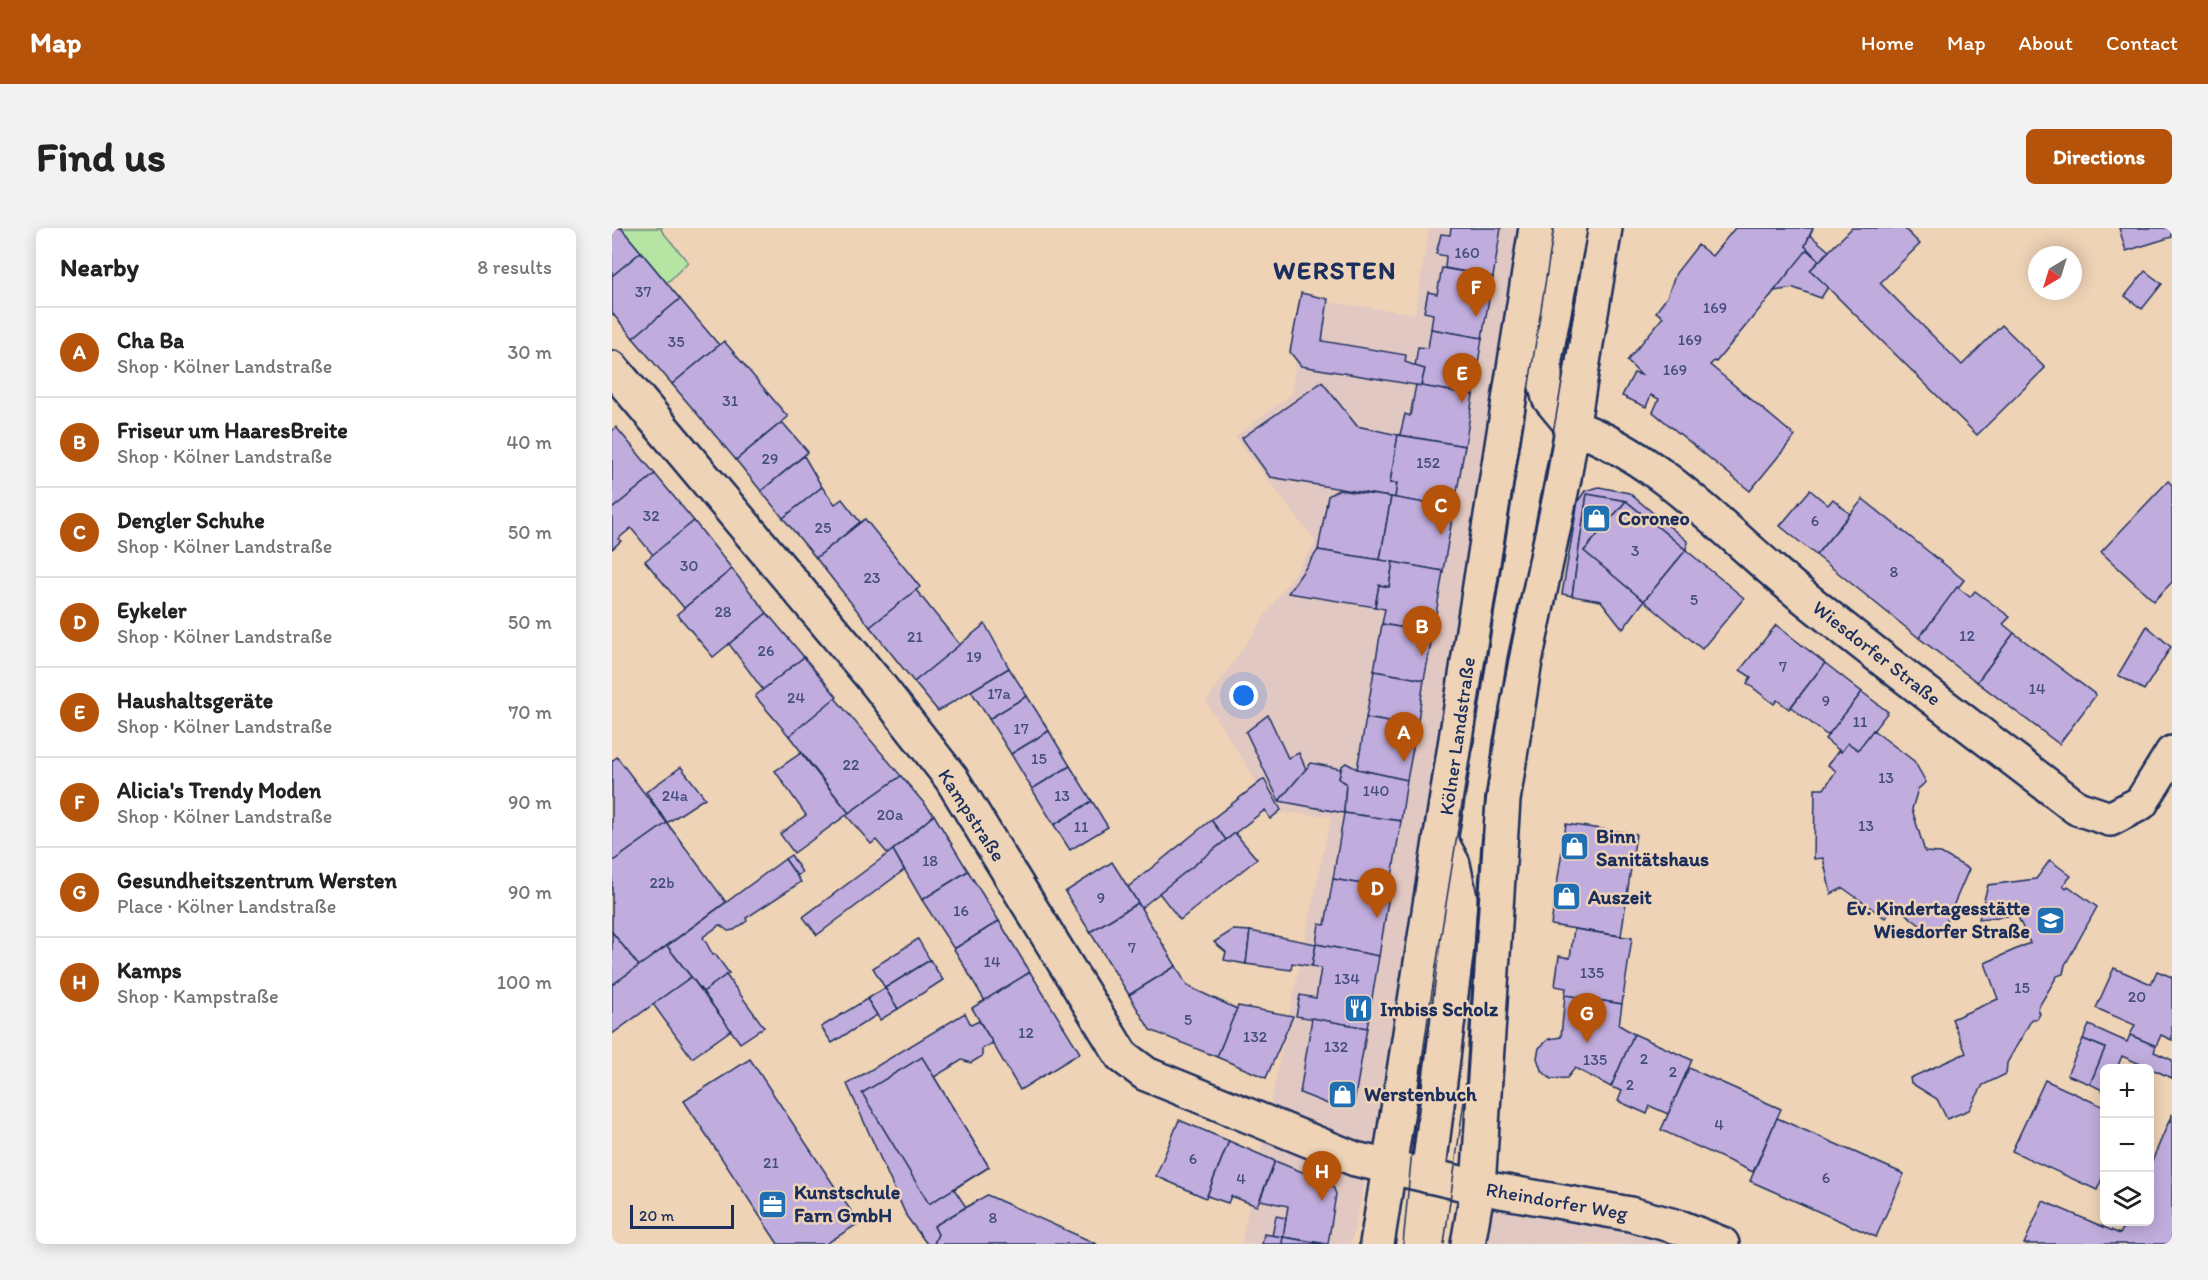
<!DOCTYPE html>
<html lang="en">
<head>
<meta charset="utf-8">
<style>
	:root { --surface:#fff; --page:#f2f2f2; --text:#222; --muted:#767676; --line:#e0e0e0; --accent:#b45309 }
	body { margin:0; font-family:Itim,sans-serif; background:var(--page); color:var(--text) }
	.controls { position:absolute; right:18px; bottom:18px; display:grid; overflow:hidden; border-radius:9px; box-shadow:0 3px 15px #0003 }
	.controls button { width:54px; height:54px; display:grid; place-items:center; padding:0; border:0; border-bottom:2px solid var(--line); background:var(--surface); color:var(--text); font:30px sans-serif }
	.compass { position:absolute; left:1416px; top:18px; width:54px; height:54px; border-radius:50%; background:var(--surface); box-shadow:0 3px 15px #0003; rotate:218deg }
	.scale { position:absolute; left:18px; bottom:15px; width:104px; box-sizing:border-box; padding-left:6px; border:3px solid #1b2f5e; border-top:0; font-size:16px; line-height:21px; white-space:nowrap; color:#1b2f5e; -webkit-text-stroke:4px #efd3b6; paint-order:stroke }
	.you { position:absolute; left:632px; top:468px; width:21px; height:21px; margin:-15px; border:4px solid #fff; border-radius:50%; background:#1a73e8; box-shadow:0 0 0 9px #1a73e833 }
	.badge { display:grid; place-items:center; width:39px; height:39px; border-radius:50%; background:var(--accent); color:#fff; font-size:20px; font-weight:700 }
	.pin { position:absolute; translate:-50% -50px; filter:drop-shadow(0 2px 3px #0008) }
	.pin::after { content:''; position:absolute; top:32px; width:21px; height:18px; background:inherit; clip-path:polygon(0 0,100% 0,50% 100%) }
	.list { margin:0; padding:0; list-style:none }
	h2 { display:flex; justify-content:space-between; align-items:center; height:78px; margin:0; padding:0 24px; font-size:26px }
	h2 small { font-size:20px; font-weight:400; color:var(--muted) }
	.list li { display:grid; grid-template-columns:39px 1fr auto; gap:18px; align-items:center; box-sizing:border-box; height:90px; padding:0 24px; border-top:2px solid var(--line) }
	.list b { display:block; font-size:22px; white-space:nowrap }
	.list p { margin:0; font-size:20px; white-space:nowrap; color:var(--muted) }
	.list em { font-size:20px; font-style:normal; color:var(--muted) }
	.icon { flex:none; width:33px; height:33px; fill:none; stroke:currentColor; stroke-width:2; stroke-linecap:round; stroke-linejoin:round }
	.map { position:relative; flex:none; width:1560px; height:1016px; overflow:hidden; border-radius:9px }
	header { display:flex; align-items:center; gap:36px; box-sizing:border-box; height:84px; padding:0 30px; background:var(--accent); color:#fff }
	header strong { font-size:28px }
	nav { display:flex; gap:33px; margin-inline-start:auto; font-size:21px }
	.intro { display:flex; align-items:center; justify-content:space-between; box-sizing:border-box; height:144px; padding:0 36px }
	h1 { margin:0; font-size:42px }
	.button { padding:15px 27px; border-radius:9px; background:var(--accent); color:#fff; font-size:21px; font-weight:700 }
	main { display:flex; gap:36px; padding:0 36px }
	aside { flex:1; background:var(--surface); border-radius:9px; box-shadow:0 3px 15px #0003 }
	.map>svg:first-child { display:block }
	.built { fill:#e1c8c2 }
	.green { fill:#b6e5a3; stroke:#688a80; stroke-width:1.5 }
	.building { fill:#c1addd; stroke:#1b2f5e; stroke-width:1.5 }
	.lines { fill:none; stroke-linecap:round; stroke-linejoin:round }
	.minor-casing { stroke:#1b2f5e; stroke-width:38 }
	.major-casing { stroke:#1b2f5e; stroke-width:38 }
	.minor { stroke:#efd3b6; stroke-width:33 }
	.major { stroke:#efd3b6; stroke-width:33 }
	.tram { stroke:#1b2f5e; stroke-width:1.5 }
	.labels { text-anchor:middle; stroke-width:5; stroke-linejoin:round; paint-order:stroke }
	.number-label { font-size:16px; fill:#444e7e }
	.poi-label { font-size:20px; font-weight:bold; fill:#1b2f5e; stroke:#efd3b6; text-anchor:start }
	.street-label { font-size:20px; fill:#1b2f5e; stroke:#efd3b6 }
	.district-label { font-size:26px; font-weight:bold; letter-spacing:1.5px; fill:#1b2f5e; stroke:#efd3b6 }
</style>
</head>
<body>
<header>
<strong>Map</strong>
<nav><a>Home</a><a>Map</a><a>About</a><a>Contact</a></nav>
</header>
<div class="intro"><h1>Find us</h1><a class="button">Directions</a></div>
<main>
<aside>
<h2>Nearby<small>8 results</small></h2>
<ul class="list">
<li><span class="badge">A</span><div><b>Cha Ba</b><p>Shop · Kölner Landstraße</p></div><em>30 m</em></li>
<li><span class="badge">B</span><div><b>Friseur um HaaresBreite</b><p>Shop · Kölner Landstraße</p></div><em>40 m</em></li>
<li><span class="badge">C</span><div><b>Dengler Schuhe</b><p>Shop · Kölner Landstraße</p></div><em>50 m</em></li>
<li><span class="badge">D</span><div><b>Eykeler</b><p>Shop · Kölner Landstraße</p></div><em>50 m</em></li>
<li><span class="badge">E</span><div><b>Haushaltsgeräte</b><p>Shop · Kölner Landstraße</p></div><em>70 m</em></li>
<li><span class="badge">F</span><div><b>Alicia's Trendy Moden</b><p>Shop · Kölner Landstraße</p></div><em>90 m</em></li>
<li><span class="badge">G</span><div><b>Gesundheitszentrum Wersten</b><p>Place · Kölner Landstraße</p></div><em>90 m</em></li>
<li><span class="badge">H</span><div><b>Kamps</b><p>Shop · Kampstraße</p></div><em>100 m</em></li>
</ul>
</aside>
<div class="map">
<svg width="1560" height="1016" viewBox="0 0 1560 1016">
	<rect width="100%" height="100%" fill="#efd3b6"/>
	<filter id="ink" filterUnits="userSpaceOnUse"><feTurbulence type="fractalNoise" baseFrequency=".0167" numOctaves="2"/><feDisplacementMap in="SourceGraphic" scale="12" xChannelSelector="R" yChannelSelector="G"/><feConvolveMatrix kernelMatrix="1 2 1 2 8 2 1 2 1" color-interpolation-filters="sRGB"/></filter>
	<g filter="url(#ink)">
		<g class="built">
			<path d="M817 0H908L776 846 739 1016H629L719 588 664 584 594 474 704 314 623 209 680 166 690 70 803 86Z"/>
			<path d="M885 971 1082 1016H874Z"/>
		</g>
		<path class="green" d="M9 0H50L49 2 76 34 55 55Z"/>
		<g class="building">
			<path d="M0 0H9L29 24 0 48Z"/>
			<path d="M839 0H889L881 49 833 40 834 28 824 26 829 6 838 7Z"/>
			<path d="M1123 0H1201L1193 18 1197 21 1104 134 1102 133 1098 137 1183 208 1138 263 1041 184 1047 171 1039 167 1034 179 1010 168 1022 145 1029 147 1015 133 1051 89 1044 84 1055 69 1064 45 1086 17 1100 28Z"/>
			<path d="M1240 0H1292L1308 16 1268 55 1350 137 1390 97 1433 140 1365 207 1198 42Z"/>
			<path d="M1507 0H1559L1560 9 1514 23Z"/>
			<path d="M1198 7 1217 23 1207 33 1193 18Z"/>
			<path d="M1195 22 1207 33 1198 42 1216 59 1209 70 1182 60 1162 63Z"/>
			<path d="M29 24 68 71 21 110 0 85V48Z"/>
			<path d="M830 40 881 49 870 110 819 101 821 86 812 84 816 64 825 66Z"/>
			<path d="M1533 43 1550 56 1530 81 1513 68Z"/>
			<path d="M689 65 716 71 710 113 794 127 793 134 813 141 809 158 689 138 678 124Z"/>
			<path d="M68 71 107 117 60 156 21 110Z"/>
			<path d="M819 101 870 110 861 167 809 158 813 141 803 138 806 119 816 120Z"/>
			<path d="M112 113 176 189 124 232 60 156Z"/>
			<path d="M710 154 745 198 786 207 778 255H785L783 270 658 249 630 210Z"/>
			<path d="M804 157 861 167 853 218 788 207 793 186 798 188Z"/>
			<path d="M170 194 196 224 149 263 124 232Z"/>
			<path d="M4 199 43 246 0 281V203Z"/>
			<path d="M786 207 853 218 842 280 783 270 785 255H778Z"/>
			<path d="M192 228 210 259 171 290 149 263Z"/>
			<path d="M43 246 82 293 41 327 19 300 6 311 9 313 0 321V281Z"/>
			<path d="M1556 253 1560 257V354L1542 373 1489 324Z"/>
			<path d="M210 259 223 276 230 271 248 294 204 330 171 290Z"/>
			<path d="M987 259 1017 265 1075 313 1074 322 1014 273 975 266 960 368 950 366 966 273 973 263Z"/>
			<path d="M726 262 779 269 768 332 706 322 716 268Z"/>
			<path d="M1198 262 1216 277 1221 271 1238 286 1204 327 1168 298Z"/>
			<path d="M975 266 1014 273 972 323 1032 373 1011 401 989 373 960 368Z"/>
			<path d="M779 269 842 280 831 343 768 332Z"/>
			<path d="M1251 271 1352 352 1307 410 1204 327Z"/>
			<path d="M1014 273 1074 322 1032 373 972 323Z"/>
			<path d="M253 291 308 359 258 399 204 330Z"/>
			<path d="M82 293 120 341 72 380 33 333Z"/>
			<path d="M706 322 781 334 777 359 767 357 763 379 676 365Z"/>
			<path d="M1074 322 1132 370 1090 421 1032 373Z"/>
			<path d="M781 334 831 343 821 405 770 396 773 381 763 379 767 357 777 359Z"/>
			<path d="M120 341 155 385 101 429 65 386Z"/>
			<path d="M1345 359 1358 369 1363 363 1398 389 1391 396 1402 405 1365 454 1307 410Z"/>
			<path d="M304 362 348 417 302 454 258 399Z"/>
			<path d="M155 385 192 429 151 462 117 416Z"/>
			<path d="M373 396 397 440 326 483 302 454Z"/>
			<path d="M770 396 821 405 812 452 762 443Z"/>
			<path d="M1164 397 1213 435 1177 481 1165 472 1162 476 1135 455 1139 449 1128 442Z"/>
			<path d="M1535 398 1559 419 1532 462 1506 447Z"/>
			<path d="M1402 405 1484 467 1447 516 1365 454Z"/>
			<path d="M192 429 225 469 177 508 143 468Z"/>
			<path d="M1213 435 1250 464 1216 508 1179 479Z"/>
			<path d="M397 440 415 468 377 491 359 463Z"/>
			<path d="M762 443 812 452 805 499 754 490Z"/>
			<path d="M1250 464 1276 484 1246 522 1236 515 1229 524 1213 511Z"/>
			<path d="M415 468 437 503 399 526 377 491Z"/>
			<path d="M223 470 289 548 237 585 177 508Z"/>
			<path d="M656 487 676 530 687 525 694 541 667 573 634 504Z"/>
			<path d="M754 490 805 499 795 552 745 541Z"/>
			<path d="M1261 502 1302 533 1314 554 1306 561 1300 581 1313 624 1329 625 1357 641 1332 699 1313 701 1283 678 1273 690 1231 660 1219 666 1211 630 1202 631 1203 561H1212L1224 543 1216 537 1227 522 1229 524 1236 515 1246 522Z"/>
			<path d="M437 503 458 538 420 561 399 526Z"/>
			<path d="M189 525 237 585 182 625 168 606 194 587 163 543Z"/>
			<path d="M5 529 55 595 0 634V533Z"/>
			<path d="M699 535 729 541 727 551 734 555 732 585 667 573Z"/>
			<path d="M734 535 745 541 795 552 789 593 732 585 734 555 727 551 730 538Z"/>
			<path d="M458 538 480 573 442 597 420 561Z"/>
			<path d="M69 539 93 570 55 595 34 564Z"/>
			<path d="M289 548 322 587 276 626 264 612 259 616 234 587Z"/>
			<path d="M652 551 669 582 658 591 653 582 614 612 599 592Z"/>
			<path d="M480 573 496 599 458 622 442 597Z"/>
			<path d="M732 585 789 593 778 661 721 651Z"/>
			<path d="M322 587 356 643 310 672 281 622Z"/>
			<path d="M599 592 614 612 529 680 516 659Z"/>
			<path d="M55 595 114 674 27 738 0 704V634Z"/>
			<path d="M954 596 1024 606 1009 708 939 697Z"/>
			<path d="M623 605 645 631 568 692 547 665Z"/>
			<path d="M281 622 292 642 205 707 191 689Z"/>
			<path d="M179 627 190 644 185 648 173 631Z"/>
			<path d="M173 631 189 654 134 690 135 693 122 702 116 703 108 697 91 709 101 727 103 726 117 745 91 764 55 718Z"/>
			<path d="M1438 632 1459 648 1451 657 1454 660 1456 658 1485 679 1453 737 1451 746 1445 748 1426 780 1428 786 1425 791H1420L1395 835 1394 846 1371 857 1357 882 1335 891 1325 871 1299 855 1298 850 1354 825 1340 791 1386 771 1373 735 1418 715 1405 687 1367 691 1376 657 1424 651Z"/>
			<path d="M500 634 526 675 478 704 453 664Z"/>
			<path d="M356 643 387 693 342 721 310 672Z"/>
			<path d="M721 651 778 661 767 728 704 716 707 696 713 697Z"/>
			<path d="M526 675 564 738 517 767 478 704Z"/>
			<path d="M387 693 418 744 373 773 342 721Z"/>
			<path d="M962 701 1020 710 1010 776 953 767 954 760 943 758 947 728 958 730Z"/>
			<path d="M621 702 638 703 634 736 612 732 614 724 602 714Z"/>
			<path d="M638 703 704 716 700 738 680 735 679 742 634 736Z"/>
			<path d="M0 704 27 738 0 757Z"/>
			<path d="M306 711 318 732 273 760 261 740Z"/>
			<path d="M704 716 767 728 755 800 684 788 688 767 704 770 709 740 700 738Z"/>
			<path d="M55 718 79 749 0 806V757Z"/>
			<path d="M318 732 331 752 286 781 273 760Z"/>
			<path d="M564 738 575 758 625 781 605 829 538 802 517 767Z"/>
			<path d="M1502 740 1539 756 1545 743 1560 749V812L1549 807 1544 818 1518 807 1523 797 1484 780Z"/>
			<path d="M418 744 468 825 408 862 360 780Z"/>
			<path d="M114 747 152 799 128 815 91 764Z"/>
			<path d="M79 749 119 802 80 830 41 776Z"/>
			<path d="M273 760 286 781 268 792 255 771Z"/>
			<path d="M953 767 1010 776 1007 797 1022 806 999 859 963 840 955 850 939 851 929 842 925 830 927 820 937 811 949 809Z"/>
			<path d="M255 771 265 787 220 815 209 799Z"/>
			<path d="M626 778 681 788 654 850 605 829Z"/>
			<path d="M353 785 359 797 367 793 381 815 370 821V828L359 835 350 832 322 849 377 939 342 961 354 979 322 998 326 1006 322 1016H315L295 989 235 856Z"/>
			<path d="M700 790 755 800 742 875 726 880 688 865Z"/>
			<path d="M1477 797 1515 814 1518 807 1544 818 1542 824 1560 832V850L1510 828 1505 840H1492V863L1478 856 1493 820 1471 811Z"/>
			<path d="M1022 806 1080 832 1056 886 1038 878 1035 886 1006 873 1010 863 999 859Z"/>
			<path d="M1471 811 1493 820 1478 856 1455 847Z"/>
			<path d="M310 829 377 939 317 976 250 865Z"/>
			<path d="M138 831 247 995 214 1016H166L72 873Z"/>
			<path d="M1077 840 1169 881 1141 944 1049 902Z"/>
			<path d="M1433 852 1492 879V946L1485 962 1400 923Z"/>
			<path d="M1560 886V1016H1412L1431 973 1508 1006 1514 994H1538V938Z"/>
			<path d="M1165 890 1292 946 1264 1009 1138 953Z"/>
			<path d="M567 892 617 913 594 970 544 948Z"/>
			<path d="M617 913 663 933 645 978 619 968 616 975 595 968Z"/>
			<path d="M663 933 720 956 724 966 716 1016 671 1009 676 978 648 972Z"/>
			<path d="M375 967 485 1016H322L326 1006 322 998Z"/>
			<path d="M664 988 674 990 671 1009 660 1008Z"/>
			<path d="M652 1006 671 1009 670 1016H650Z"/>
			<path d="M671 1009 711 1016H670Z"/>
		</g>
		<g class="lines">
			<defs>
				<g id="minor">
					<path d="M0 140 264 454 339 550 503 817 510 828 534 846 743 931 866 959 1018 986 1070 1000 1110 1016"/>
					<path d="M961 199C1046 228 1117 308 1187 365 1278 439 1372 508 1465 580L1498 591 1529 575 1560 525"/>
				</g>
				<g id="major">
					<path d="M958 0 933 131V154L937 170 961 199"/>
					<path d="M816 948 845 719 848 670 841 636 832 619"/>
					<path d="M765 1016 924 0"/>
					<path d="M856 1016 866 959 891 572 913 433 952 250 993 0"/>
				</g>
			</defs>
			<use href="#minor" class="minor-casing"/>
			<use href="#major" class="major-casing"/>
			<use href="#minor" class="minor"/>
			<use href="#major" class="major"/>
			<g class="tram">
				<path d="M791 1016 806 860 818 776 942 0"/>
				<path d="M832 1016 853 866 869 617 881 513 944 189 976 0"/>
			</g>
		</g>
	</g>
	<defs>
		<symbol id="shop-square" viewBox="-11 -11 22 22"><rect x="-9" y="-9" width="18" height="18" rx="4" fill="#1f6fb2" stroke="#efd3b6"/><path d="M-5-2.5h2.3a2.7 3.5 0 0 1 5.4 0H5L5.5 6h-11ZM-1.5-2.5h3a1.5 2.3 0 0 0-3 0Z" fill="#fff"/></symbol>
		<symbol id="school-square" viewBox="-11 -11 22 22"><rect x="-9" y="-9" width="18" height="18" rx="4" fill="#1f6fb2" stroke="#efd3b6"/><path d="M0-5L7-2L0 1L-7-2ZM-4 1L0 2.5L4 1V4Q0 6-4 4Z" fill="#fff"/></symbol>
		<symbol id="restaurant-square" viewBox="-11 -11 22 22"><rect x="-9" y="-9" width="18" height="18" rx="4" fill="#1f6fb2" stroke="#efd3b6"/><path d="M-5-6h1v4h1v-4h1v4h1v-4h1v5L-1.5 .5V6h-2V.5L-5-1ZM5-6V6H3V1.5H1.5Q1.5-4 5-6Z" fill="#fff"/></symbol>
		<symbol id="office-square" viewBox="-11 -11 22 22"><rect x="-9" y="-9" width="18" height="18" rx="4" fill="#1f6fb2" stroke="#efd3b6"/><path d="M-6-3h4V-5.5h4V-3h4V5H-6ZM-1-4.5V-3h2v-1.5ZM-6 0V1H6V0Z" fill="#fff"/></symbol>
	</defs>
	<g fill-rule="evenodd">
		<use href="#shop-square" x="968" y="274" width="33" height="33"/>
		<use href="#shop-square" x="946" y="602" width="33" height="33"/>
		<use href="#shop-square" x="938" y="652" width="33" height="33"/>
		<use href="#school-square" x="1422" y="676" width="33" height="33"/>
		<use href="#restaurant-square" x="730" y="764" width="33" height="33"/>
		<use href="#shop-square" x="714" y="850" width="33" height="33"/>
		<use href="#office-square" x="144" y="960" width="33" height="33"/>
	</g>
	<g class="labels">
		<g class="number-label">
			<text x="855" y="30">160</text>
			<text x="31" y="69">37</text>
			<text x="1103" y="85">169</text>
			<text x="1078" y="117">169</text>
			<text x="64" y="119">35</text>
			<text x="1063" y="147">169</text>
			<text x="118" y="178">31</text>
			<text x="158" y="236">29</text>
			<text x="816" y="240">152</text>
			<text x="39" y="293">32</text>
			<text x="1203" y="298">6</text>
			<text x="211" y="305">25</text>
			<text x="1023" y="328">3</text>
			<text x="77" y="343">30</text>
			<text x="1282" y="349">8</text>
			<text x="260" y="355">23</text>
			<text x="1082" y="377">5</text>
			<text x="111" y="389">28</text>
			<text x="1355" y="413">12</text>
			<text x="303" y="414">21</text>
			<text x="154" y="428">26</text>
			<text x="362" y="434">19</text>
			<text x="1171" y="444">7</text>
			<text x="1425" y="466">14</text>
			<text x="387" y="471">17a</text>
			<text x="184" y="475">24</text>
			<text x="1214" y="478">9</text>
			<text x="1248" y="499">11</text>
			<text x="409" y="506">17</text>
			<text x="427" y="536">15</text>
			<text x="239" y="542">22</text>
			<text x="1274" y="555">13</text>
			<text x="764" y="568">140</text>
			<text x="63" y="573">24a</text>
			<text x="450" y="573">13</text>
			<text x="278" y="592">20a</text>
			<text x="1254" y="603">13</text>
			<text x="469" y="604">11</text>
			<text x="318" y="638">18</text>
			<text x="50" y="660">22b</text>
			<text x="489" y="675">9</text>
			<text x="349" y="688">16</text>
			<text x="520" y="725">7</text>
			<text x="380" y="739">14</text>
			<text x="980" y="750">135</text>
			<text x="735" y="756">134</text>
			<text x="1410" y="765">15</text>
			<text x="1525" y="774">20</text>
			<text x="576" y="797">5</text>
			<text x="414" y="810">12</text>
			<text x="643" y="814">132</text>
			<text x="724" y="824">132</text>
			<text x="1032" y="836">2</text>
			<text x="983" y="837">135</text>
			<text x="1061" y="849">2</text>
			<text x="1018" y="862">2</text>
			<text x="1107" y="902">4</text>
			<text x="581" y="936">6</text>
			<text x="159" y="940">21</text>
			<text x="1214" y="955">6</text>
			<text x="629" y="956">4</text>
			<text x="381" y="995">8</text>
		</g>
		<g class="poi-label">
			<text x="1006" y="297">Coroneo</text>
			<text x="984" y="615">Binn<tspan x="984" dy="23">Sanitätshaus</tspan></text>
			<text x="976" y="676">Auszeit</text>
			<text x="1418" y="687" text-anchor="end">Ev. Kindertagesstätte<tspan x="1418" dy="23">Wiesdorfer Straße</tspan></text>
			<text x="768" y="788">Imbiss Scholz</text>
			<text x="752" y="873">Werstenbuch</text>
			<text x="182" y="971">Kunstschule<tspan x="182" dy="23">Farn GmbH</tspan></text>
		</g>
		<g class="street-label">
			<text transform="translate(1265 425) rotate(38)" y="7">Wiesdorfer Straße</text>
			<text transform="translate(845 508) rotate(-82)" y="7">Kölner Landstraße</text>
			<text transform="translate(360 587) rotate(57)" y="7">Kampstraße</text>
			<text transform="translate(945 973) rotate(10)" y="7">Rheindorfer Weg</text>
		</g>
		<g class="district-label">
			<text x="723" y="51">WERSTEN</text>
		</g>
	</g>
</svg>
<div class="controls">
<button>+</button>
<button>−</button>
<button><svg class="icon" aria-label="layers" viewBox="0 0 24 24"><path d="M12 4l9 5-9 5-9-5zM3 14l9 5 9-5"/></svg></button>
</div>
<svg class="compass" viewBox="-18 -18 36 36"><path d="M0-13l5 13h-10z" fill="#e53935"/><path d="M0 13l5-13h-10z" fill="#767676"/></svg>
<div class="scale">20 m</div>
<div class="you"></div>
<div class="pin badge" style="left:792px;top:534px">A</div>
<div class="pin badge" style="left:810px;top:428px">B</div>
<div class="pin badge" style="left:829px;top:307px">C</div>
<div class="pin badge" style="left:765px;top:690px">D</div>
<div class="pin badge" style="left:850px;top:175px">E</div>
<div class="pin badge" style="left:864px;top:89px">F</div>
<div class="pin badge" style="left:975px;top:815px">G</div>
<div class="pin badge" style="left:710px;top:973px">H</div>
</div>
</main>
</body>
</html>
